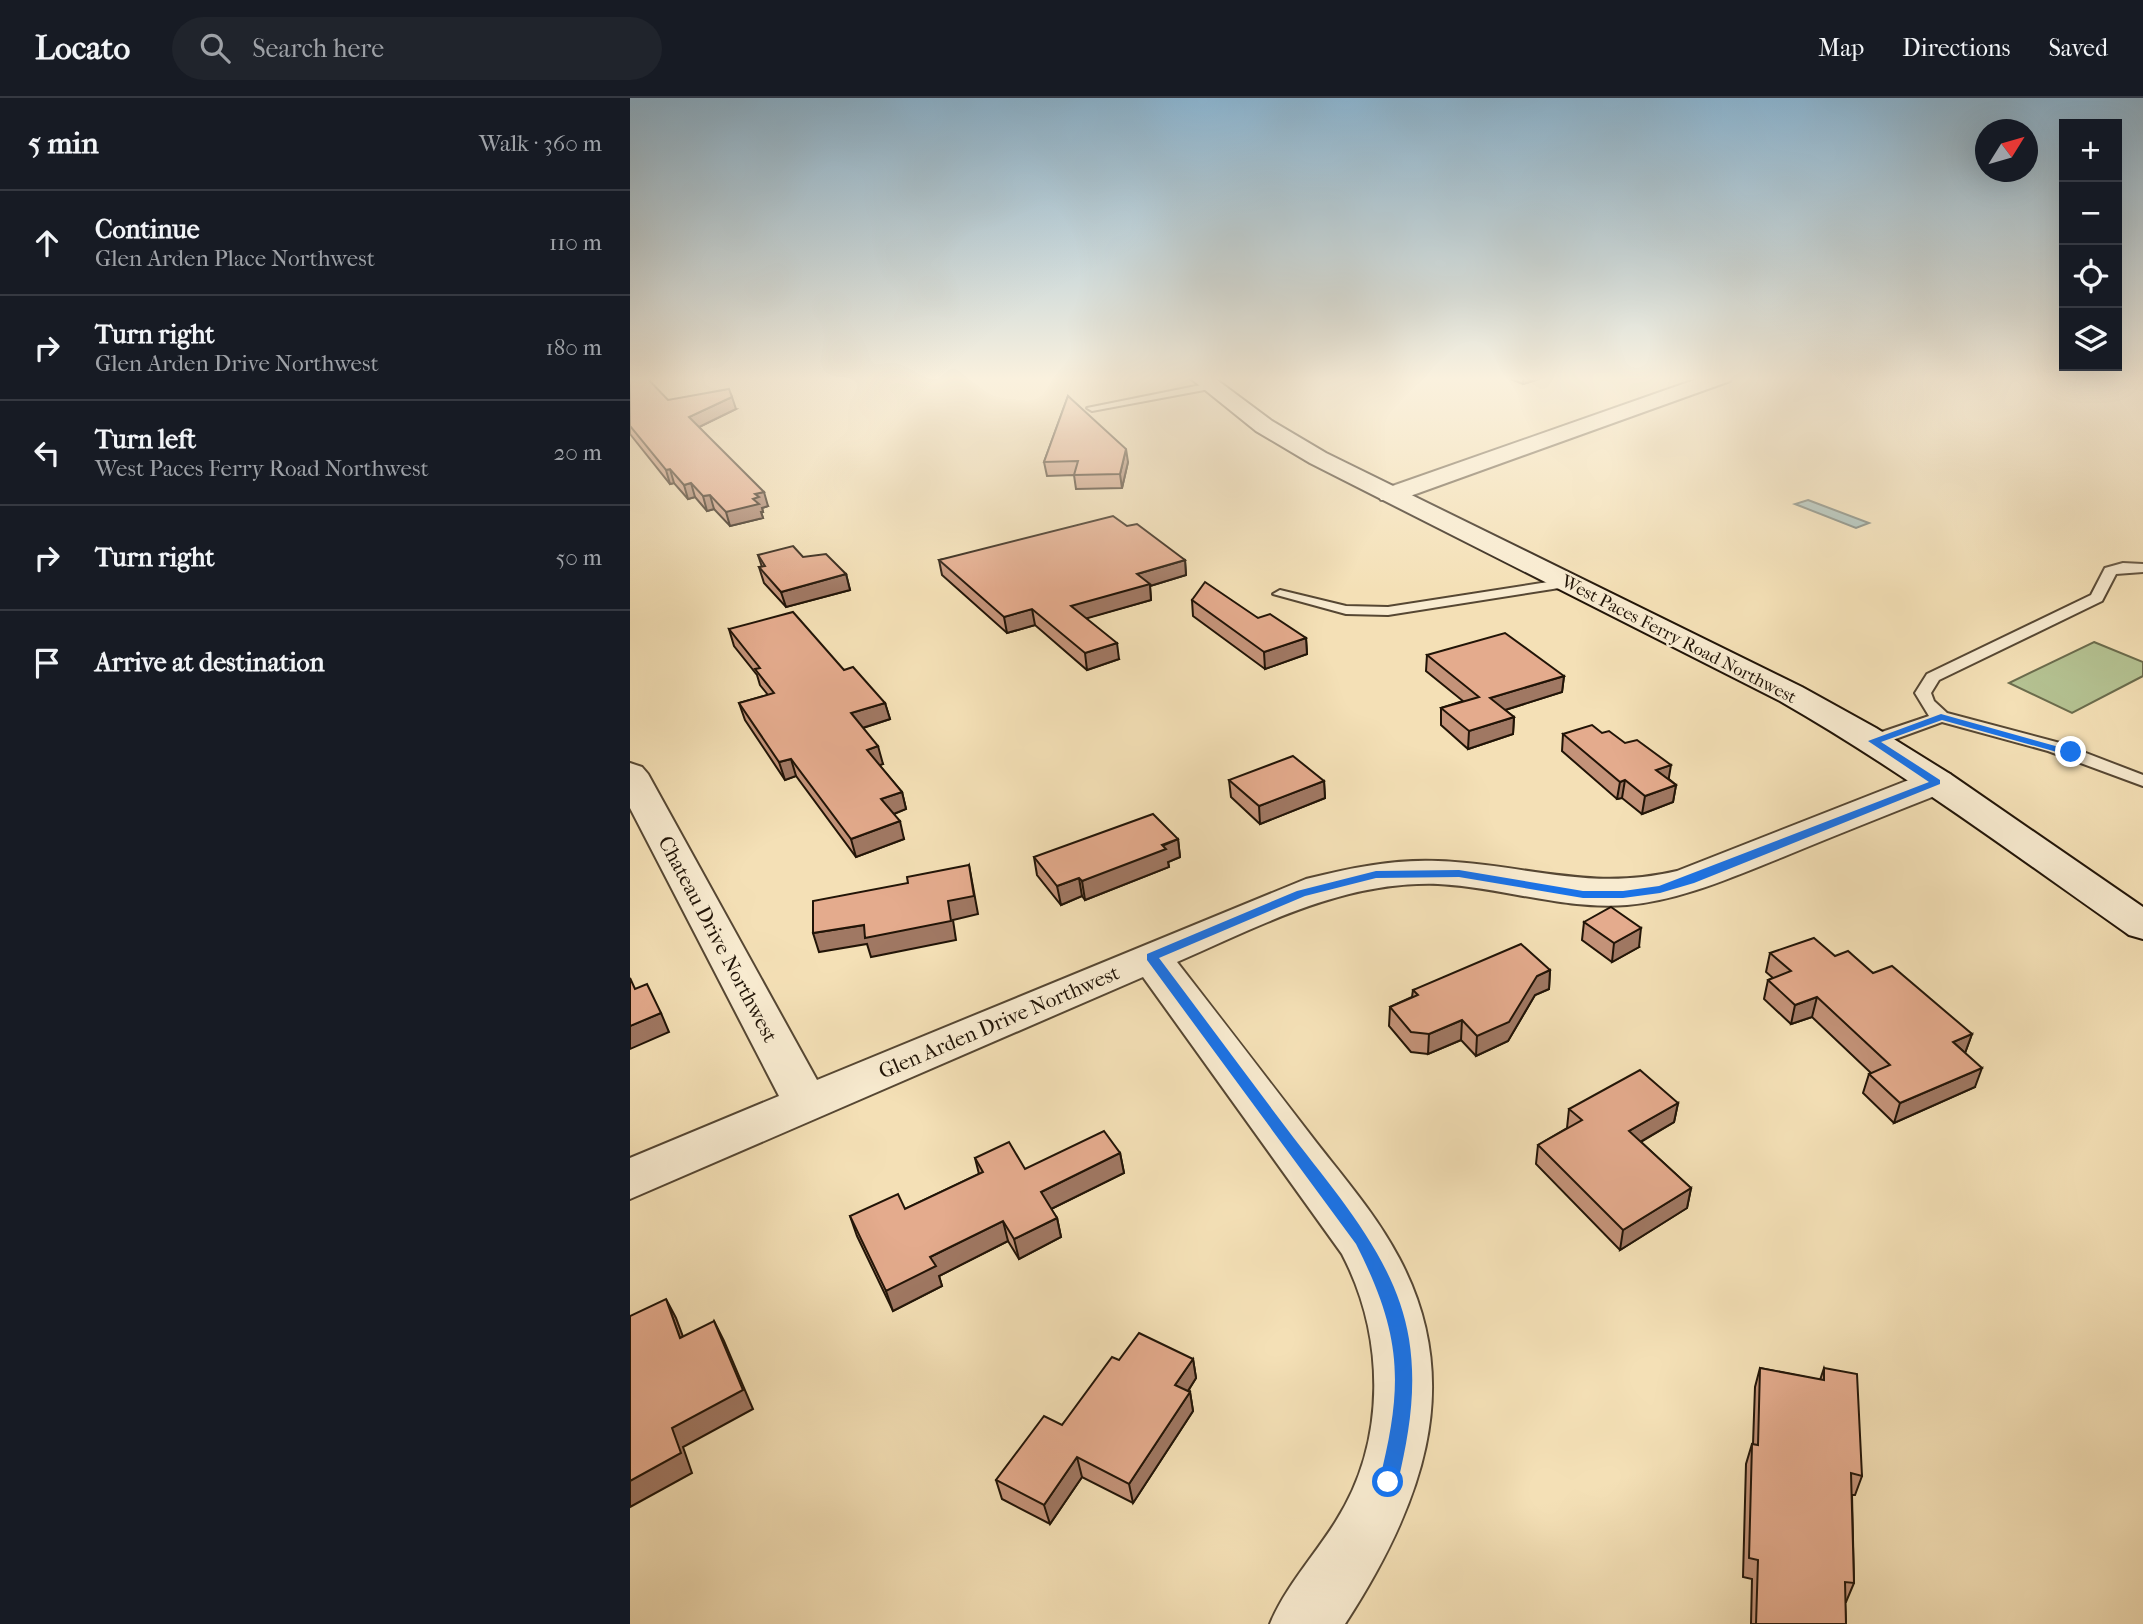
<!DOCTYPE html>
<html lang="en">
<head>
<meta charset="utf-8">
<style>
	:root { --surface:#171b24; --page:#20242c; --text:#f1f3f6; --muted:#9ea1a6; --line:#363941 }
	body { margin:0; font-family:"IM FELL French Canon",serif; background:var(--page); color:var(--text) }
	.controls { position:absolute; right:21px; top:21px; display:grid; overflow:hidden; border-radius:0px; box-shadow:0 7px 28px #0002 }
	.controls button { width:63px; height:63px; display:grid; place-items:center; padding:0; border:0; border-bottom:2px solid var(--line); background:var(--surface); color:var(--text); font:35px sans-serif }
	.compass { position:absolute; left:1345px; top:21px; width:63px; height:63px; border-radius:50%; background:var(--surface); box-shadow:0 7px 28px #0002; rotate:53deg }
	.stop { position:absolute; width:21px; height:21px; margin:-16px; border:5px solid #1a73e8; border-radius:50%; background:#fff }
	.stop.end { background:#1a73e8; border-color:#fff; box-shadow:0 2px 7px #0008 }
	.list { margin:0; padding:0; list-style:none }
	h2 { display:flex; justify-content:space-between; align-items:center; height:91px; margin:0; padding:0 28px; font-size:30px }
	h2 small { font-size:23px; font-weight:400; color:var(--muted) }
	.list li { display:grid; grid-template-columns:46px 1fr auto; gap:21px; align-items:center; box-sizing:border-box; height:105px; padding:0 28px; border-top:2px solid var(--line) }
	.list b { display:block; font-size:26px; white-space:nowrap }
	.list p { margin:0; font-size:23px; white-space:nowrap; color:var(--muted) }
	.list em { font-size:23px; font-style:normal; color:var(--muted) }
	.icon { flex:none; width:38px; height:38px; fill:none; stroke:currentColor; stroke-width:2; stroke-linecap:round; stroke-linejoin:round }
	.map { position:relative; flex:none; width:1513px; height:1526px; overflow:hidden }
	header { display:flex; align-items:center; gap:42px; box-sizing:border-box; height:98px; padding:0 35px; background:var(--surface); border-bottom:2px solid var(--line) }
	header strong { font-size:33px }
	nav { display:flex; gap:38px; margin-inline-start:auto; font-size:24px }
	.search { width:490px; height:63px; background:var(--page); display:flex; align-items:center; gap:18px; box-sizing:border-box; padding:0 24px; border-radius:38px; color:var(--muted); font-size:26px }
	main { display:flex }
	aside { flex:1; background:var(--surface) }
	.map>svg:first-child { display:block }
	.green { fill:#b5c393; stroke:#6b6c4d; stroke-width:2 }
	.water { fill:#9fbbb8; stroke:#6d7871; stroke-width:2 }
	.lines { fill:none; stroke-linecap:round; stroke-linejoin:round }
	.service-casing { stroke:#564733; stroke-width:4 }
	.minor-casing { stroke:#564733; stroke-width:4 }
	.secondary-casing { stroke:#211407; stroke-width:4 }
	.service { fill:#f8ebd0; fill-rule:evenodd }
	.minor { fill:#f8ebd0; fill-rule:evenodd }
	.secondary { fill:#f8ebd0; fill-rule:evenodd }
	.wall { fill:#c49379; stroke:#211407; stroke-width:2 }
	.shaded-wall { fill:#a07863; stroke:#211407; stroke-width:2 }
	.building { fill:#e4ab8d; stroke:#211407; stroke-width:2 }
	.route { fill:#1a73e8 }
	.labels { text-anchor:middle; stroke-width:5; stroke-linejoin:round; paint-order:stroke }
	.far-street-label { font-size:18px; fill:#211407; stroke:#f8ebd0 }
	.street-label { font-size:21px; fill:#211407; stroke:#f8ebd0 }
</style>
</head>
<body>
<header>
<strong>Locato</strong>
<div class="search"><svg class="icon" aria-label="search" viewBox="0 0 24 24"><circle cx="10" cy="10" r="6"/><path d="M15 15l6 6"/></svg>Search here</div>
<nav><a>Map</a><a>Directions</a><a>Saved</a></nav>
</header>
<main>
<aside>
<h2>5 min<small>Walk · 360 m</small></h2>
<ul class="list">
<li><svg class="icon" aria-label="ahead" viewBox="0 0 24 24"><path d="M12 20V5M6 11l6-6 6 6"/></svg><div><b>Continue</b><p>Glen Arden Place Northwest</p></div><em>110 m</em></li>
<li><svg class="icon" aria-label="right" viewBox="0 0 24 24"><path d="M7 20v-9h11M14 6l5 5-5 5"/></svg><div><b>Turn right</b><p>Glen Arden Drive Northwest</p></div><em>180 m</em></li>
<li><svg class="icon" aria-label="left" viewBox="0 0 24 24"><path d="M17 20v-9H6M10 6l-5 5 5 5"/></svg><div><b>Turn left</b><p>West Paces Ferry Road Northwest</p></div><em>20 m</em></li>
<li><svg class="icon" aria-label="right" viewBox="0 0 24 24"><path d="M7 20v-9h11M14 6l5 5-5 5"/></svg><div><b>Turn right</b></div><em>50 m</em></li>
<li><svg class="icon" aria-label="arrive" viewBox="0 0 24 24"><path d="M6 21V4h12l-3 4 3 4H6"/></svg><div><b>Arrive at destination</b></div></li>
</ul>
</aside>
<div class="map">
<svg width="1513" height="1526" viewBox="0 0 1513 1526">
	<rect width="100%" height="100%" fill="#f4e0b6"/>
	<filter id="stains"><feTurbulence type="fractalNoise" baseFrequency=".00286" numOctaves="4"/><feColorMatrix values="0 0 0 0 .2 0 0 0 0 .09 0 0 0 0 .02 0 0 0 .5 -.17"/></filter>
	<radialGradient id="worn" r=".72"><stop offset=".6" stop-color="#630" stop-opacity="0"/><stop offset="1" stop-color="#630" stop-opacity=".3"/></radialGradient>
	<path class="green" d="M1464 544 1513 564V578L1442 615 1379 585Z"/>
	<path class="water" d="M1178 402 1239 425 1226 430 1165 406Z"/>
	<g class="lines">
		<defs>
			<g id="service">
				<path d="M581 285 586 288 585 290 462 313 457 310Z"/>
				<path d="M1493 465 1513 466V474L1486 476 1472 503 1309 582 1301 595 1304 603 1317 615 1430 645 1513 677V688L1418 653 1312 624 1249 647H1237L1234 643 1237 639 1299 618 1285 595 1297 576 1461 497 1475 470Z"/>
				<path d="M937 481 944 485 942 488 758 517 716 516 643 496 650 492 716 508 758 509Z"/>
			</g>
			<g id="minor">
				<path d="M1073 279H1103L1100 283 769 402H751L748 397 751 392Z"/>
				<path d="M0 665 12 669 18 676 187 982 676 781C720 770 763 761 808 763 894 766 959 794 1047 773L1294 676 1307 673 1320 676 1325 684 1320 692C1264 714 1208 736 1153 759 1102 779 1052 802 997 807 933 812 871 789 808 786 713 783 632 827 547 864 594 924 640 984 686 1044 715 1081 747 1118 769 1160 838 1289 789 1412 715 1526H640C655 1489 685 1457 706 1423 757 1343 755 1238 712 1156L513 879 0 1101V1060L149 998 0 710Z"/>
			</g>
			<path id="secondary" d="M559 279H583L642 323 696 355 1172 589 1246 630 1320 676 1513 809V841L1499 837C1384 756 1272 673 1150 603L680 365 626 333Z"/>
		</defs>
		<use href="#service" class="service-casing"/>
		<use href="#minor" class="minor-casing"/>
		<use href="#secondary" class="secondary-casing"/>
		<use href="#service" class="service"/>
		<use href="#minor" class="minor"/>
		<use href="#secondary" class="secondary"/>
	</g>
	<g class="wall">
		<path d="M0 279 38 302 106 311 69 329 138 408 132 410 133 414H131L133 420 100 428 84 411 77 413 65 399 58 401 44 385 40 386 0 336Z"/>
		<path d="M875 279H915L893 286Z"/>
		<path d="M438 298 498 364 492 390 446 391 444 377 417 378 414 364Z"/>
		<path d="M497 428 555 462 556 477 520 488 521 502 456 520 489 561 457 572 405 527 377 535 312 477 309 462Z"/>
		<path d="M128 457 173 459 216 476 220 492 156 509 134 485 129 469H132Z"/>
		<path d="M562 502 628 520 676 540 677 556 635 571 563 518Z"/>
		<path d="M99 531 214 572 255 605 260 621 233 630 253 666 249 667 272 694 276 711 264 716 274 741 226 759 166 678 155 682 115 622 109 605 138 597 130 587 127 577 104 548Z"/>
		<path d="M797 557 934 578 932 594 875 612 884 619 883 636 838 651 811 627V610L833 603 796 573Z"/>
		<path d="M933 636 1039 681 1046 687 1043 704 1012 716 992 700 987 701 932 653Z"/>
		<path d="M599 682 694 683 695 700 630 726 601 699Z"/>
		<path d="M548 741 550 759 538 764 539 769 455 802 452 798 431 807 407 777 404 759Z"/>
		<path d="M954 824 1009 849 982 864 952 842Z"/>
		<path d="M1140 855 1205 858 1243 875 1342 936 1335 955 1345 989 1264 1025 1233 995 1239 976 1241 975 1182 919 1161 926 1134 901 1138 882 1143 880 1136 874Z"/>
		<path d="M920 872 919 891 905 897 878 943 846 958 831 942 798 956 781 954 759 928 760 909 782 899 783 892Z"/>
		<path d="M1048 1005 1044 1024 1011 1044 1061 1090 1057 1110 990 1152 906 1066 908 1047 937 1030 939 1011Z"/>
		<path d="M490 1055 494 1075 421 1111 427 1120 431 1139 389 1161 378 1143 309 1178 312 1188 263 1213 227 1138 220 1118 275 1111 349 1076 345 1060 395 1071Z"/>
		<path d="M563 1261 566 1280 558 1293 560 1294 563 1313 503 1405 452 1379 420 1426 372 1401 366 1382 432 1327 489 1262Z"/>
		<path d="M1130 1270 1190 1282 1194 1270 1232 1378 1225 1397H1222L1224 1485 1216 1504H1215L1216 1526H1121L1122 1481 1113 1479 1116 1366 1122 1346H1123L1125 1289Z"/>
	</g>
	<g class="shaded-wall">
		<path d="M893 279H915L893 286Z"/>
		<path d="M102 299 106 311 63 332 59 319Z"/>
		<path d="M496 351 498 364 492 390 490 376Z"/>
		<path d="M40 371 44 385 40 386 36 372Z"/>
		<path d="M61 385 65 399 58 401 54 387Z"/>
		<path d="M134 394 138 408 132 410 133 414H131L133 420 100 428 96 414 123 401 125 396Z"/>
		<path d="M80 397 84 411 77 413 73 398Z"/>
		<path d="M555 462 556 477 520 488 521 502 444 524 441 508 507 476Z"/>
		<path d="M216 476 220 492 156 509 151 494Z"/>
		<path d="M402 511 405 527 377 535 374 519Z"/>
		<path d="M676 540 677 556 635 571 634 554Z"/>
		<path d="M487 545 489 561 457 572 455 555Z"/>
		<path d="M934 578 932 594 859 617 860 600Z"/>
		<path d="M255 605 260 621 226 632 221 615Z"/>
		<path d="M884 619 883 636 838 651 839 633Z"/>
		<path d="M248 648 253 666 242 670 237 652Z"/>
		<path d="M161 661 166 678 155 682 149 664Z"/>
		<path d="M1041 667 1038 685 1026 672Z"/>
		<path d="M995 682 992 700 987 701 990 684Z"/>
		<path d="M694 683 695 700 630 726 629 708Z"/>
		<path d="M1046 687 1043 704 1012 716 1015 698Z"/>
		<path d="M272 694 276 711 256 719 251 701Z"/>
		<path d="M270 723 274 741 226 759 221 741Z"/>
		<path d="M548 741 550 759 538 764 539 769 455 802 452 783Z"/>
		<path d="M339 767 348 816 323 822 326 842 241 859 237 846 189 854 183 835 234 827 318 803Z"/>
		<path d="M449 780 452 798 431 807 427 788Z"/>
		<path d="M1011 830 1009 849 982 864 984 845Z"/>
		<path d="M920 872 919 891 905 897 878 943 846 958 847 938 907 878Z"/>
		<path d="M1187 899 1182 919 1161 926 1165 907Z"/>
		<path d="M31 915 39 934 0 951V928Z"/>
		<path d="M832 922 831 942 798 956 799 936Z"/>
		<path d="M1342 936 1335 955 1323 944Z"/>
		<path d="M1352 970 1345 989 1264 1025 1270 1005Z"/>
		<path d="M1048 1005 1044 1024 996 1052 999 1033Z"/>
		<path d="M490 1055 494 1075 415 1114 411 1094Z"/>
		<path d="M1061 1090 1057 1110 990 1152 993 1132Z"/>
		<path d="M427 1120 431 1139 389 1161 384 1141Z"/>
		<path d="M373 1123 378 1143 309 1178 312 1188 263 1213 256 1193 300 1159Z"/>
		<path d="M36 1201 46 1220 61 1260 50 1240Z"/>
		<path d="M84 1223 94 1243 123 1311 53 1349 62 1375 0 1409V1383L42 1330Z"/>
		<path d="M563 1261 566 1280 549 1307 545 1287Z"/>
		<path d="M560 1294 563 1313 503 1405 499 1386Z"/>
		<path d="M447 1359 452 1379 420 1426 414 1407Z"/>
	</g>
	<g class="building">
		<path d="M0 279H16L38 302 99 291 102 299 59 319 134 394 125 396 129 399 123 401 129 406 96 414 80 397 73 398 61 385 54 387 40 371 36 372 0 328Z"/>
		<path d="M438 298 496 351 490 376 444 377 448 363 414 364Z"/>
		<path d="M483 418 497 428 507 426 555 462 507 476 520 486 441 508 487 545 455 555 402 511 374 519 309 462Z"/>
		<path d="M163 448 173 459 196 456 216 476 151 494 129 469 135 468 128 457Z"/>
		<path d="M575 484 628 520 640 516 676 540 634 554 562 502Z"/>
		<path d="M163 514 214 572 223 569 255 605 221 615 248 648 237 652 272 694 251 701 270 723 221 741 161 661 149 664 109 605 144 595 125 571 130 570 99 531Z"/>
		<path d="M875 535 934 578 860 600 884 619 839 633 811 610 849 599 797 557Z"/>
		<path d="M962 627 972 635 979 633 995 645 1007 642 1041 667 1026 672 1046 687 1015 698 995 682 990 684 933 636Z"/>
		<path d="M663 658 694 683 629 708 599 682Z"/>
		<path d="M523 716 548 741 532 747 536 751 452 783 449 780 427 788 404 759Z"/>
		<path d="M339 767 344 798 318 803 321 823 235 840 234 827 183 835V803L278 785 277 779Z"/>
		<path d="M981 809 1011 830 984 845 954 824Z"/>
		<path d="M1184 840 1205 858 1218 853 1243 875 1262 868 1342 936 1323 944 1352 970 1270 1005 1239 976 1260 967 1187 899 1165 907 1138 882 1161 873 1140 855Z"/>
		<path d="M891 846 920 872 907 878 879 924 847 938 832 922 799 936 781 934 760 909 788 897 783 892Z"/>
		<path d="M0 880 5 891 17 886 31 915 0 928Z"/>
		<path d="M1010 972 1048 1005 999 1033 1061 1090 993 1132 908 1047 952 1022 939 1011Z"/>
		<path d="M474 1033 490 1055 411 1094 427 1120 384 1141 373 1123 300 1159 306 1168 256 1193 220 1118 268 1096 275 1111 353 1074 345 1060 379 1044 395 1071Z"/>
		<path d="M36 1201 50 1240 84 1223 113 1292 42 1330 51 1355 0 1383V1218Z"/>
		<path d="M509 1235 563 1261 545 1287 560 1294 499 1386 447 1359 414 1407 366 1382 414 1318 432 1327 482 1259 489 1262Z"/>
		<path d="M1130 1270 1194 1282V1270L1227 1276 1232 1378 1221 1375 1224 1485 1215 1484 1216 1526H1126L1128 1462 1119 1460 1122 1346 1128 1347Z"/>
	</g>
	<linearGradient id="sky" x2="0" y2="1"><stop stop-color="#8bb7d5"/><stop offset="0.57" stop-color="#faf1de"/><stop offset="1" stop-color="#faf1de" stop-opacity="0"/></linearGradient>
	<rect width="1513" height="493" fill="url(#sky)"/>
	<path class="route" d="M1311 616 1447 654 1441 658 1312 622 1251 644 1310 682V686L1064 785 1030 795 993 800H953L829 779 746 780 675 798 529 860C572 917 614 974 657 1031 705 1095 766 1160 779 1241 787 1291 779 1336 768 1384L765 1390 758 1392 752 1390 749 1384C774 1285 772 1237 726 1146L517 862V856L667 793 746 773 829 772 953 793H993L1029 788 1299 684 1238 643Z"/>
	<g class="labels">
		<g class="far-street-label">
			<text transform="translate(1049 541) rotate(27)" y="6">West Paces Ferry Road Northwest</text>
		</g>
		<g class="street-label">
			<text transform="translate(88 841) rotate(62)" y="7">Chateau Drive Northwest</text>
			<text transform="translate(369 924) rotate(-23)" y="7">Glen Arden Drive Northwest</text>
		</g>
	</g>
	<rect width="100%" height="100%" filter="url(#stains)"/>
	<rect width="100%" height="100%" fill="url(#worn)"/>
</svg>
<div class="controls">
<button>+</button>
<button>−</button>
<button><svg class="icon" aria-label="locate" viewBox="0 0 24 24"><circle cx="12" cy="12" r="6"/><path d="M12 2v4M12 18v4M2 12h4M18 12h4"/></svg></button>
<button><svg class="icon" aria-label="layers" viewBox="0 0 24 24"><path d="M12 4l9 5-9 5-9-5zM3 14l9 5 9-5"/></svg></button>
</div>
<svg class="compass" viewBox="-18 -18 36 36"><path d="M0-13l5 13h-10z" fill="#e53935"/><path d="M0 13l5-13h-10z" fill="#9ea1a6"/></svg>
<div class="stop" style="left:758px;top:1384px"></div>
<div class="stop end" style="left:1441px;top:654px"></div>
</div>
</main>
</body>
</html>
